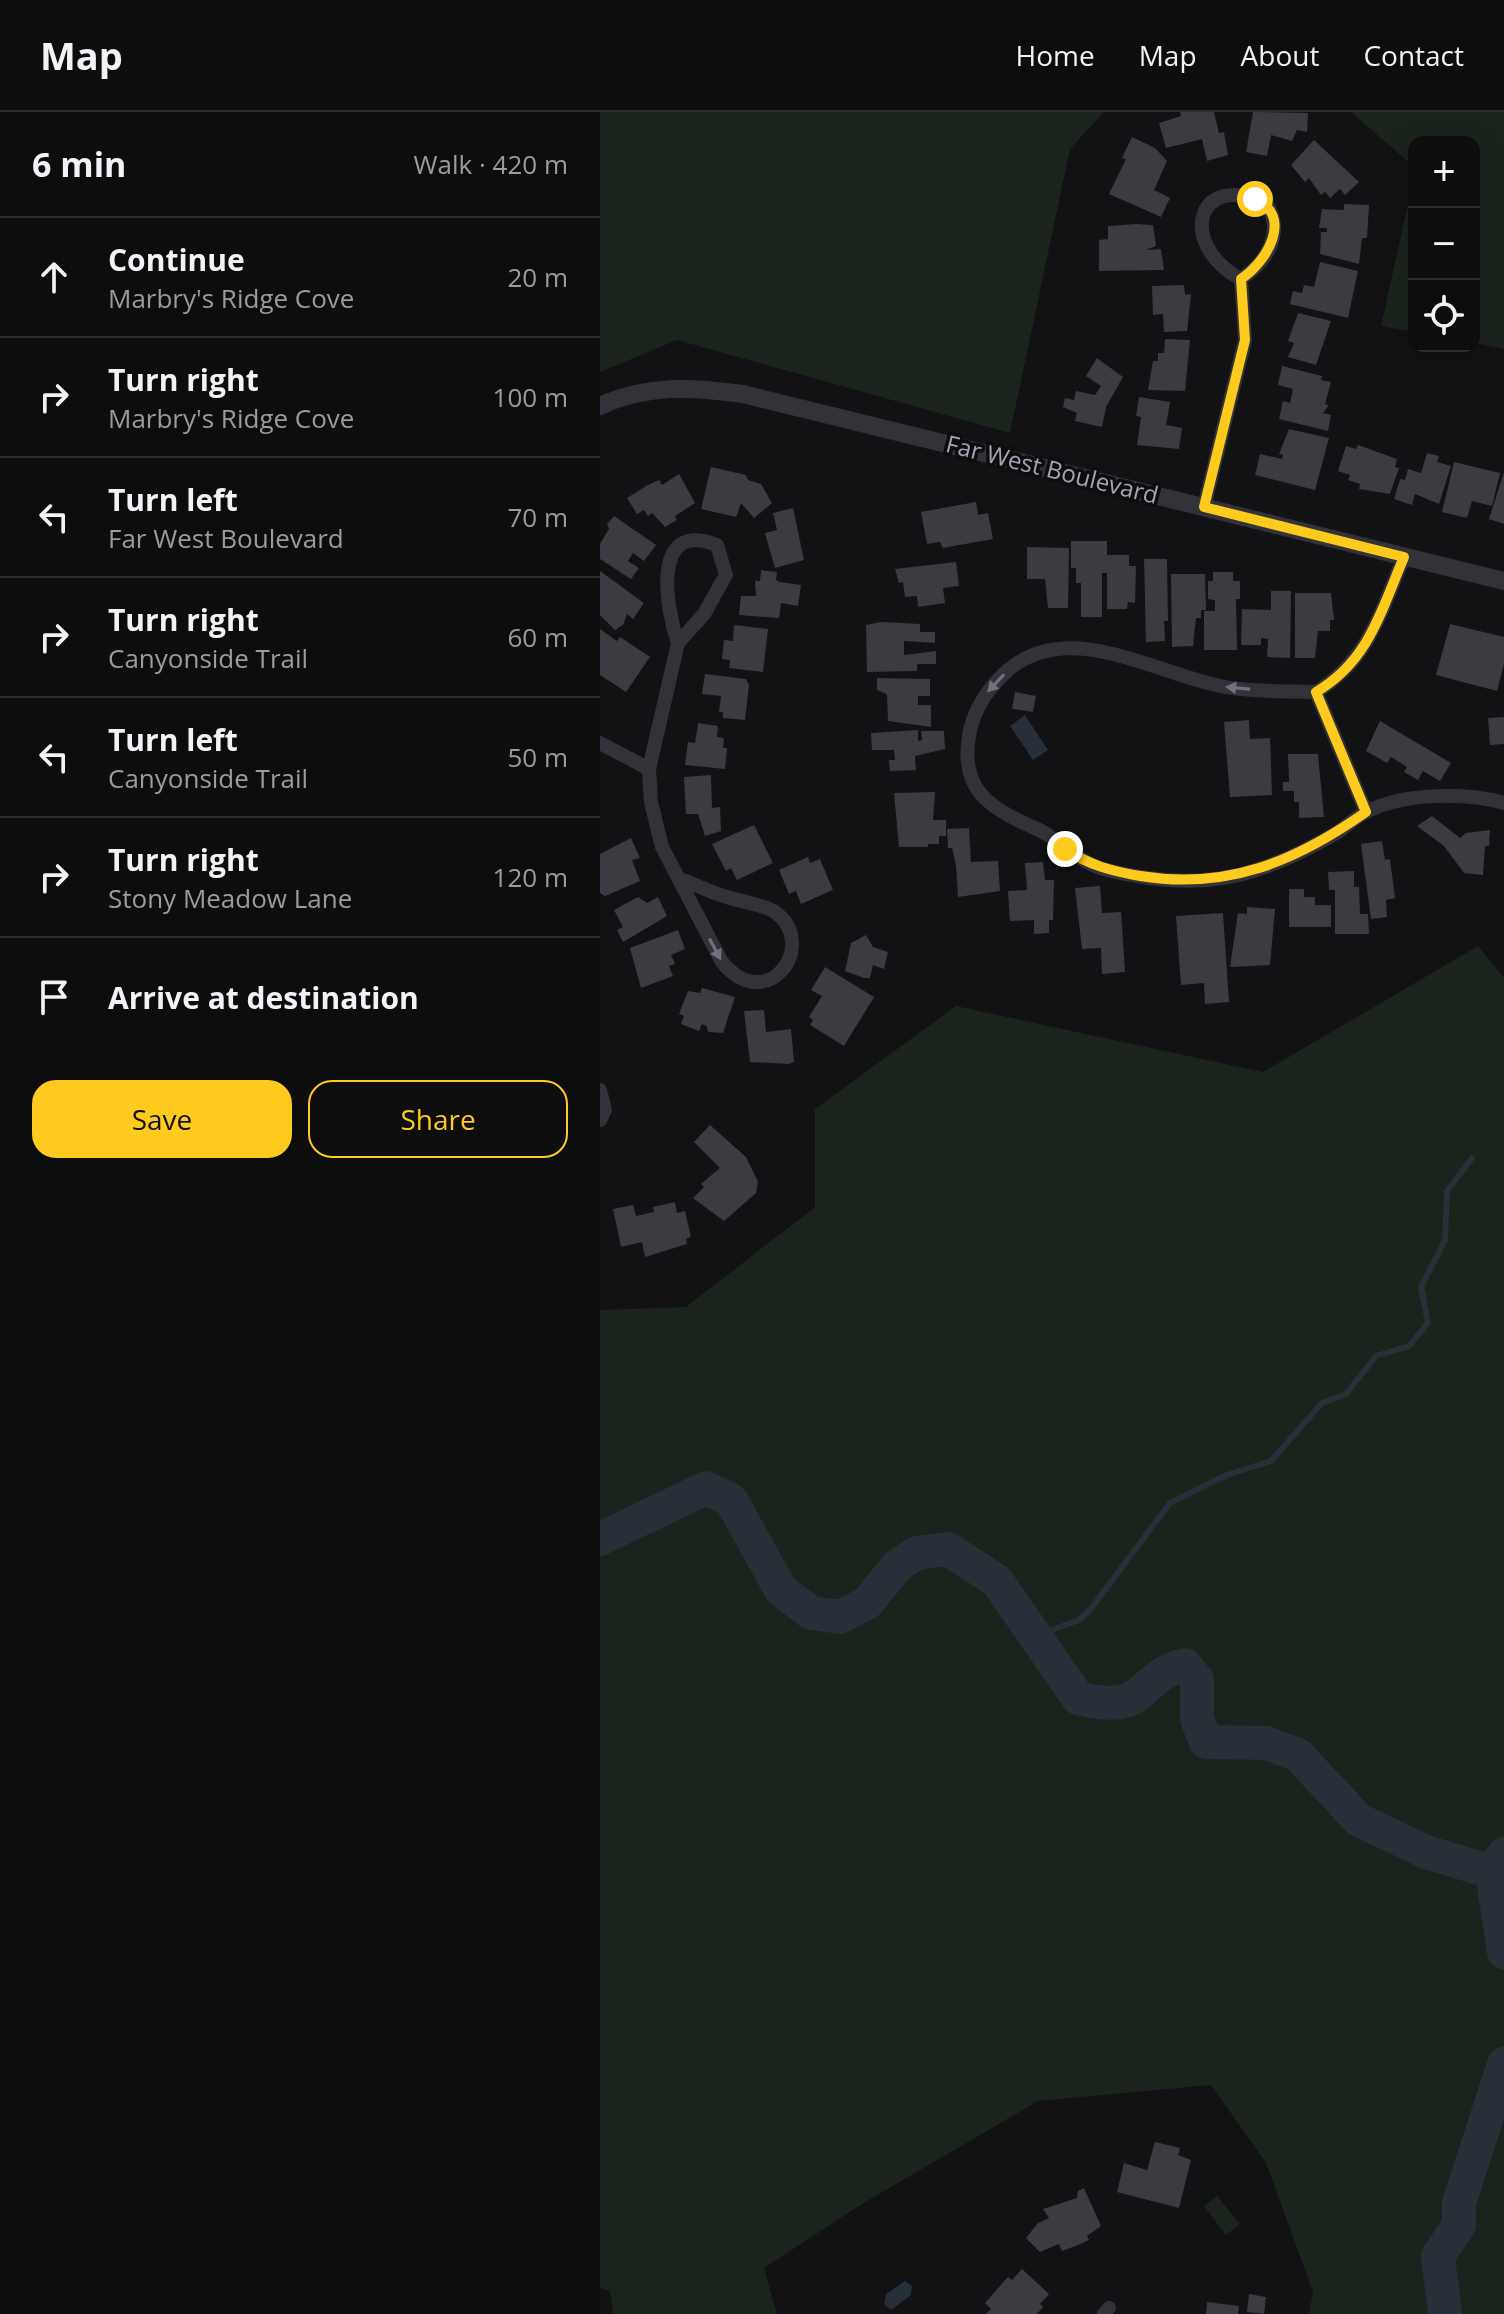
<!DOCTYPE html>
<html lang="en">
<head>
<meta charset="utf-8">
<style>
	:root { --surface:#0e0d0e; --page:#1c1b1c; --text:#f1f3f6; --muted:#9b9c9e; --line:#2e2d2e; --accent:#ffca1e }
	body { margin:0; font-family:"Open Sans",sans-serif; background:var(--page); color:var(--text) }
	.controls { position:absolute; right:24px; top:24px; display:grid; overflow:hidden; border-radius:16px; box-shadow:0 8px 32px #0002 }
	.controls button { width:72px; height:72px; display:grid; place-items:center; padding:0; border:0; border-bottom:2px solid var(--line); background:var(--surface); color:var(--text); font:40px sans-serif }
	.stop { position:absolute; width:24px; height:24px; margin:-18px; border:6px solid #ffca1e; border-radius:50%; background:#fff }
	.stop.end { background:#ffca1e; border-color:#fff; box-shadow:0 2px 8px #0008 }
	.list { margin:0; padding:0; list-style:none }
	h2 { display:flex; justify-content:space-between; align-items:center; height:104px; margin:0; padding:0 32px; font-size:34px }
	h2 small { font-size:26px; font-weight:400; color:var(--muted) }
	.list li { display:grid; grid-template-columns:52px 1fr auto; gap:24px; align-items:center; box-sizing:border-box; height:120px; padding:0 32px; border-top:2px solid var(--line) }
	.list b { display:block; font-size:30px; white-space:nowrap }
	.list p { margin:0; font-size:26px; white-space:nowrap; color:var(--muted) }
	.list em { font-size:26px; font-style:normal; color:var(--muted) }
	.actions { display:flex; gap:16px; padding:24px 32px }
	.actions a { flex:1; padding:18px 0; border:2px solid var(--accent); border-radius:24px; text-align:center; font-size:28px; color:var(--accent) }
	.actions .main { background:var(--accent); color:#111 }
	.icon { flex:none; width:44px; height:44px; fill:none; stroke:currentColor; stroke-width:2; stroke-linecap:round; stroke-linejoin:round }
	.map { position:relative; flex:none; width:904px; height:2202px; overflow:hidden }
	header { display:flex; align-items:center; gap:48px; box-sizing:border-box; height:112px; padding:0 40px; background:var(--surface); border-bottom:2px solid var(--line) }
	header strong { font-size:38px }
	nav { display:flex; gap:44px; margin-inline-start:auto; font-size:28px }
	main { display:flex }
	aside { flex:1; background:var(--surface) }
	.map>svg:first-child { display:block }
	.green { fill:#1b231d }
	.water { fill:#272f38 }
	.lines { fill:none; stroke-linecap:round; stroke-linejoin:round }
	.stream { stroke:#272f38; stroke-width:6 }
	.river { stroke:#272f38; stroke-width:34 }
	.building { fill:#3b3b41 }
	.minor { stroke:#323339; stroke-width:14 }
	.tertiary { stroke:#323339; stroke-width:18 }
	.oneway { fill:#6f727d }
	.route { stroke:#ffca1e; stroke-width:10 }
	.labels { text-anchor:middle; stroke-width:7; stroke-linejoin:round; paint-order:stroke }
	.street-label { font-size:24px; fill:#a1a5b5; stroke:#0d0d0e }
</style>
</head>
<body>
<header>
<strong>Map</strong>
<nav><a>Home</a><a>Map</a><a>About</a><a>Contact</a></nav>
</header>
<main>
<aside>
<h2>6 min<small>Walk · 420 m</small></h2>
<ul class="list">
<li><svg class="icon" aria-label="ahead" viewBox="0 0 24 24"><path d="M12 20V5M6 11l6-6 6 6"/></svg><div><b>Continue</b><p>Marbry's Ridge Cove</p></div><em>20 m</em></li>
<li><svg class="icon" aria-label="right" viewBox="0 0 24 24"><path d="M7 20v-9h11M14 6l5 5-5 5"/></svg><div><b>Turn right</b><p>Marbry's Ridge Cove</p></div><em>100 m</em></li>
<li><svg class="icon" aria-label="left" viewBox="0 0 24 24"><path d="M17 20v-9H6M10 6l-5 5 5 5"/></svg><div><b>Turn left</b><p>Far West Boulevard</p></div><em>70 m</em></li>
<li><svg class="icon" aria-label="right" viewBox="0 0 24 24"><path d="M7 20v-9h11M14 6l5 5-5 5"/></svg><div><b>Turn right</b><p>Canyonside Trail</p></div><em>60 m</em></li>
<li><svg class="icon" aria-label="left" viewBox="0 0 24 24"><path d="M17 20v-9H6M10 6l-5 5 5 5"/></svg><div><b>Turn left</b><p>Canyonside Trail</p></div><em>50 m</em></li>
<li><svg class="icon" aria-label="right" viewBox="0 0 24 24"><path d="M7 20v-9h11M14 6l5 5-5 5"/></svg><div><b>Turn right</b><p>Stony Meadow Lane</p></div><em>120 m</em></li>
<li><svg class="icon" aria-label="arrive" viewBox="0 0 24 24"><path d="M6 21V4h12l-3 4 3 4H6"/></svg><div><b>Arrive at destination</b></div></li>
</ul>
<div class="actions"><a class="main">Save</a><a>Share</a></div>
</aside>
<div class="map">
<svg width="904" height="2202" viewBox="0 0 904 2202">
	<rect width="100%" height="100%" fill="#121113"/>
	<g class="green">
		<path d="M0 0H504L470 37 410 321 77 228 0 260Z"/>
		<path d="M751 0H904V237L874 231V30H814V55Z"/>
		<path d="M814 65V220L781 214Z"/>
		<path d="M878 834 904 866V2202H709L713 2180 666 2051 611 1973 438 1989 262 2092 164 2156 177 2202H13L10 2179 0 2176V1198L86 1195 215 1095V997L356 894 663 960Z"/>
		<path d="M617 2084 640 2112 626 2123 604 2094Z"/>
	</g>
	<g class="water">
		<path d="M425 603 448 638 433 648 410 614Z"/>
		<path d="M305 2169 312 2174 311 2183 291 2198 284 2192 286 2182Z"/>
	</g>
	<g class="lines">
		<path class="stream" d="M435 1524 479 1508 490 1498 570 1391 627 1363 671 1349 722 1291 746 1282 776 1244 809 1234 828 1211 821 1175 845 1128 847 1079 872 1046"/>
		<g class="river">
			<path d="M0 1427 106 1376 131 1388 181 1478 211 1501 240 1505 267 1491 297 1454 316 1441 348 1437 397 1469 478 1586C551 1605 535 1564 585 1553L597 1568V1607L606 1630 667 1631 698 1643 759 1708 826 1740 892 1760 904 1742"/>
			<path d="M892 1760 904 1840"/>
			<path d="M845 2202 838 2144 859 2113V2091L904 1952"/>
		</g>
	</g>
	<g class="building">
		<path d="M580 0H614L619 21 624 20 628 43 607 49 602 27 566 36 559 11 581 4Z"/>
		<path d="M653 0 708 1 707 20 697 18 692 29 671 23 667 44 646 40Z"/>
		<path d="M532 25 555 36 567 49 554 78 570 86 561 105 509 82 526 47 522 46Z"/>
		<path d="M714 28 759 70 745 83 740 77 730 86 725 80 721 83 709 66 705 70 691 53Z"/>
		<path d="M744 92 769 93 767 126H762L759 152 720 142 721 120H727V116H719L722 97 744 98Z"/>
		<path d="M536 112 553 113 556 134 546 138 561 137 564 158 499 159V128L508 127V114Z"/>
		<path d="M720 150 758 159 748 206 690 192 693 179 702 181 704 173 714 175Z"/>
		<path d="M584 173 585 183 591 182 587 219 564 220 563 202 553 203 552 174Z"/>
		<path d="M698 201 731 209 716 253 688 245 694 231 688 229Z"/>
		<path d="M565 227 590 228 585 279 548 278 553 249H558V241H564Z"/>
		<path d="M497 246 523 265 506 295 502 315 475 309 477 301 463 295 465 286 474 288 476 279 495 283 501 274 486 264Z"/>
		<path d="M682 254 722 264 721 268 731 270 725 292 729 293 723 301 731 303 728 319 679 307 683 289 690 291 693 277 678 273Z"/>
		<path d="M539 285 570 290 566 313 582 316 579 337 537 333 541 305 536 304Z"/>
		<path d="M689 317 729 326 715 378 655 363 660 342 682 347 683 343 679 342Z"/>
		<path d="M758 333 797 347 795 355 799 356 790 382 759 377 760 372 748 368 750 363 738 359 746 334 756 337Z"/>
		<path d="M827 341 839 344 837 350 851 354 839 392 815 382 812 393 794 387 800 367 805 368 808 357 821 361Z"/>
		<path d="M854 350 900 361 892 394 872 389 867 406 842 400Z"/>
		<path d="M111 355 146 363 148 368 161 372 172 391 154 406 141 391 136 405 101 397Z"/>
		<path d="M904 360V412L889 407Z"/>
		<path d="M79 362 95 391 75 404 77 408 65 415 52 401 48 404 44 398 37 402 27 386 46 374 59 368 62 373Z"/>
		<path d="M376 390 378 403 388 401 393 427 343 436 340 430 327 432 321 400Z"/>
		<path d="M193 396 204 448 175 456 165 421 177 418 173 401Z"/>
		<path d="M14 404 56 433 44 449 33 441 28 449 39 456 31 467 0 447V432L9 417 7 412Z"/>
		<path d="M471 429H507V443H529V454H536L535 491 528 490 527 497H507V461H502V505H481V471H476V456H471Z"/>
		<path d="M427 435 469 436 468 496H448L445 467H427Z"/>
		<path d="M544 447H567L568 509H564L565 529 546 530Z"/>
		<path d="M356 450 359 474 343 476 345 491 318 495 317 484 305 485 303 470 299 471 295 457Z"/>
		<path d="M161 458 177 460 176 468 180 470 201 473 198 494 181 491 179 506 139 503 141 484H156L155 469H160Z"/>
		<path d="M0 459 44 491 33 507 27 502 23 513 15 518 0 503Z"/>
		<path d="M613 460H633V469H640V487H636L637 538H604V499H615V489H618L608 487V469H613Z"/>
		<path d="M571 462H605L606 498H601V506H596L593 534 572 535Z"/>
		<path d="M671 479H691L690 546 667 545 668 527 661 526V533H641L642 497 671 498Z"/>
		<path d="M695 481H731L734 508H730V519H718L715 546H695Z"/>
		<path d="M281 510 320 512V520H335V531L304 529V543L336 539V552H317V559L267 560 266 513Z"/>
		<path d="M850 512 904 525V552L897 579 836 563Z"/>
		<path d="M134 513 168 517 163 560 129 556 130 548 122 547 124 528 133 529Z"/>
		<path d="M0 517 17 529 20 525 50 545 26 580 0 563Z"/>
		<path d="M105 562 146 567 149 573 145 608 123 606V600H119L121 584 102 582Z"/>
		<path d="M277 566 330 567V584H318V593H331V615L288 609 287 582 277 578Z"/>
		<path d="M415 580 436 584 433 600 412 597Z"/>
		<path d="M904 605V632L890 633 888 606Z"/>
		<path d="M649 608 650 627 670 626 672 683 630 685 624 610Z"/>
		<path d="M780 609 851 651 840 669 823 659 818 668 804 660 807 655 791 645 787 651 766 639Z"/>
		<path d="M98 611 118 614 117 625 124 626 123 636H127L125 657 85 653 88 630 95 631Z"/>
		<path d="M318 618V629L322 628 321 619H344L345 637 315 644 316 658 290 659 289 648H295L294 638H272L271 621Z"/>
		<path d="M688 642H718L724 705 699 706V690H694V679H683V670H689Z"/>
		<path d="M111 663 112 696 120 695 121 719 105 724 98 702H86L84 665Z"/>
		<path d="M335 680 333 708H346V724H339V732H328V735H299L294 681Z"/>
		<path d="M832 704 860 726 866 721 890 718 889 734H885L883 763 864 761 844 734 817 714Z"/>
		<path d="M154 713 173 751 137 768 131 756 126 759 112 732Z"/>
		<path d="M369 716 371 750 398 749 400 779 358 785 356 753 352 736H348L347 717Z"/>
		<path d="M31 726 40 746 32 748 40 769 5 784 0 781V742Z"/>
		<path d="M782 729 785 748 790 747 795 786 786 788 787 805 771 807 761 732Z"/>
		<path d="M208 745 210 751 220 747 233 778 201 792 196 779 189 782 179 758Z"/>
		<path d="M443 750 445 768H454L453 808H449V821L434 822V808L410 809 408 779 427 778 425 751Z"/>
		<path d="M754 759V775H759L760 802H768L769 822H735V778H729L728 760Z"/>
		<path d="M500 774 502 801 521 800 525 860 502 862 501 836 482 837 475 776Z"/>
		<path d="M689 777H704V785H715V793H731V815H689Z"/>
		<path d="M38 785 47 791 58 785 67 804 23 830 17 818 23 815 14 798Z"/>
		<path d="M647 795 675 797 670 853 630 855 638 801 647 802Z"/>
		<path d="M623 801 629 890 605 892 604 871 581 873 576 804Z"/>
		<path d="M78 818 85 837 71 843 75 852 69 854 73 864 41 876 30 836Z"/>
		<path d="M266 823 273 835 288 840 284 857 273 853 270 866H264L245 859 251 831Z"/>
		<path d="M225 855 274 885 244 934 210 913 213 908 209 905 222 884 211 878Z"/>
		<path d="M102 876 135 885 123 921 108 920 107 914 102 912 99 919 81 912 84 904 79 902 88 879 100 881Z"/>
		<path d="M164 898 166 920 191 917 194 950 189 952 150 950 144 899Z"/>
		<path d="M110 1013 146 1045 158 1070 156 1081 124 1109 93 1086 104 1075 101 1072 120 1056 94 1030Z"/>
		<path d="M75 1090 77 1101 85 1099 91 1125 86 1127 87 1132 45 1145 42 1130 21 1135 13 1097 33 1093 36 1104 54 1100 53 1095Z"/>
		<path d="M555 2030 580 2036 578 2043 591 2048 579 2096 517 2080 524 2051 547 2058Z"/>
		<path d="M484 2076 501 2114 487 2124 489 2128 478 2133 462 2139 459 2132 440 2140 426 2126 438 2111 449 2106 443 2097 477 2086 478 2079Z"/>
		<path d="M422 2157 449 2182 440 2192 443 2195 437 2202H386L391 2197 385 2191 408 2165 412 2168Z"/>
		<path d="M649 2182 666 2185 664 2202 647 2200Z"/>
		<path d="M607 2190 639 2194 638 2202H606Z"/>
	</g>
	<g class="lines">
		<g class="minor">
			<path d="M604 395 645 228 641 167C667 150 685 120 666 91 593 58 579 135 641 167"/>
			<path d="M78 531C66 496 50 407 117 433L126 463 104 502 78 531 49 657 51 690 62 735 122 850C167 905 220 833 175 800 162 792 142 790 127 785 111 780 96 773 80 767"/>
			<path d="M716 580C684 579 651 580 620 574 552 560 469 507 408 558 389 575 376 593 370 618 358 676 387 695 435 716 461 727 477 751 507 758 555 770 608 774 656 758 683 750 714 734 738 720 748 713 757 704 768 699 805 681 865 680 904 691"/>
			<path d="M716 580C769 548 781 499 804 445"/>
			<path d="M716 580 766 700"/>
			<path d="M0 631 49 657"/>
			<path d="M0 978 5 998 0 1008"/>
			<path d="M504 2202 509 2196"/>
		</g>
		<path class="tertiary" d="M0 294C47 272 93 275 143 282L904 469"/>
	</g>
	<defs><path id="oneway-solid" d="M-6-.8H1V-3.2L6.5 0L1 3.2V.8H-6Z" transform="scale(2)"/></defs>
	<g class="oneway">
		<use href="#oneway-solid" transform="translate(396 571) rotate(133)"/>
		<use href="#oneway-solid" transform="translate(638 576) rotate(-175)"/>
		<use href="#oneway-solid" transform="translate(115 837) rotate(62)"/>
	</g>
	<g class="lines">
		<path class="route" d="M465 737C489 753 511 759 540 764 627 778 695 750 766 700L716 580C769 549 781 499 804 445L604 395 645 228 641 167C667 150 694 104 655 87"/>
	</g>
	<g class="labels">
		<g class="street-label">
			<text transform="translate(452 358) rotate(14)" y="8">Far West Boulevard</text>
		</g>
	</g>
</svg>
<div class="controls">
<button>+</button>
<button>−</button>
<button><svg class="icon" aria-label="locate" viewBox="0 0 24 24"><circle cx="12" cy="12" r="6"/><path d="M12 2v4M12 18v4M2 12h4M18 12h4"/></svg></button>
</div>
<div class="stop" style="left:655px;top:87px"></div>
<div class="stop end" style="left:465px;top:737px"></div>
</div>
</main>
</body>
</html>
